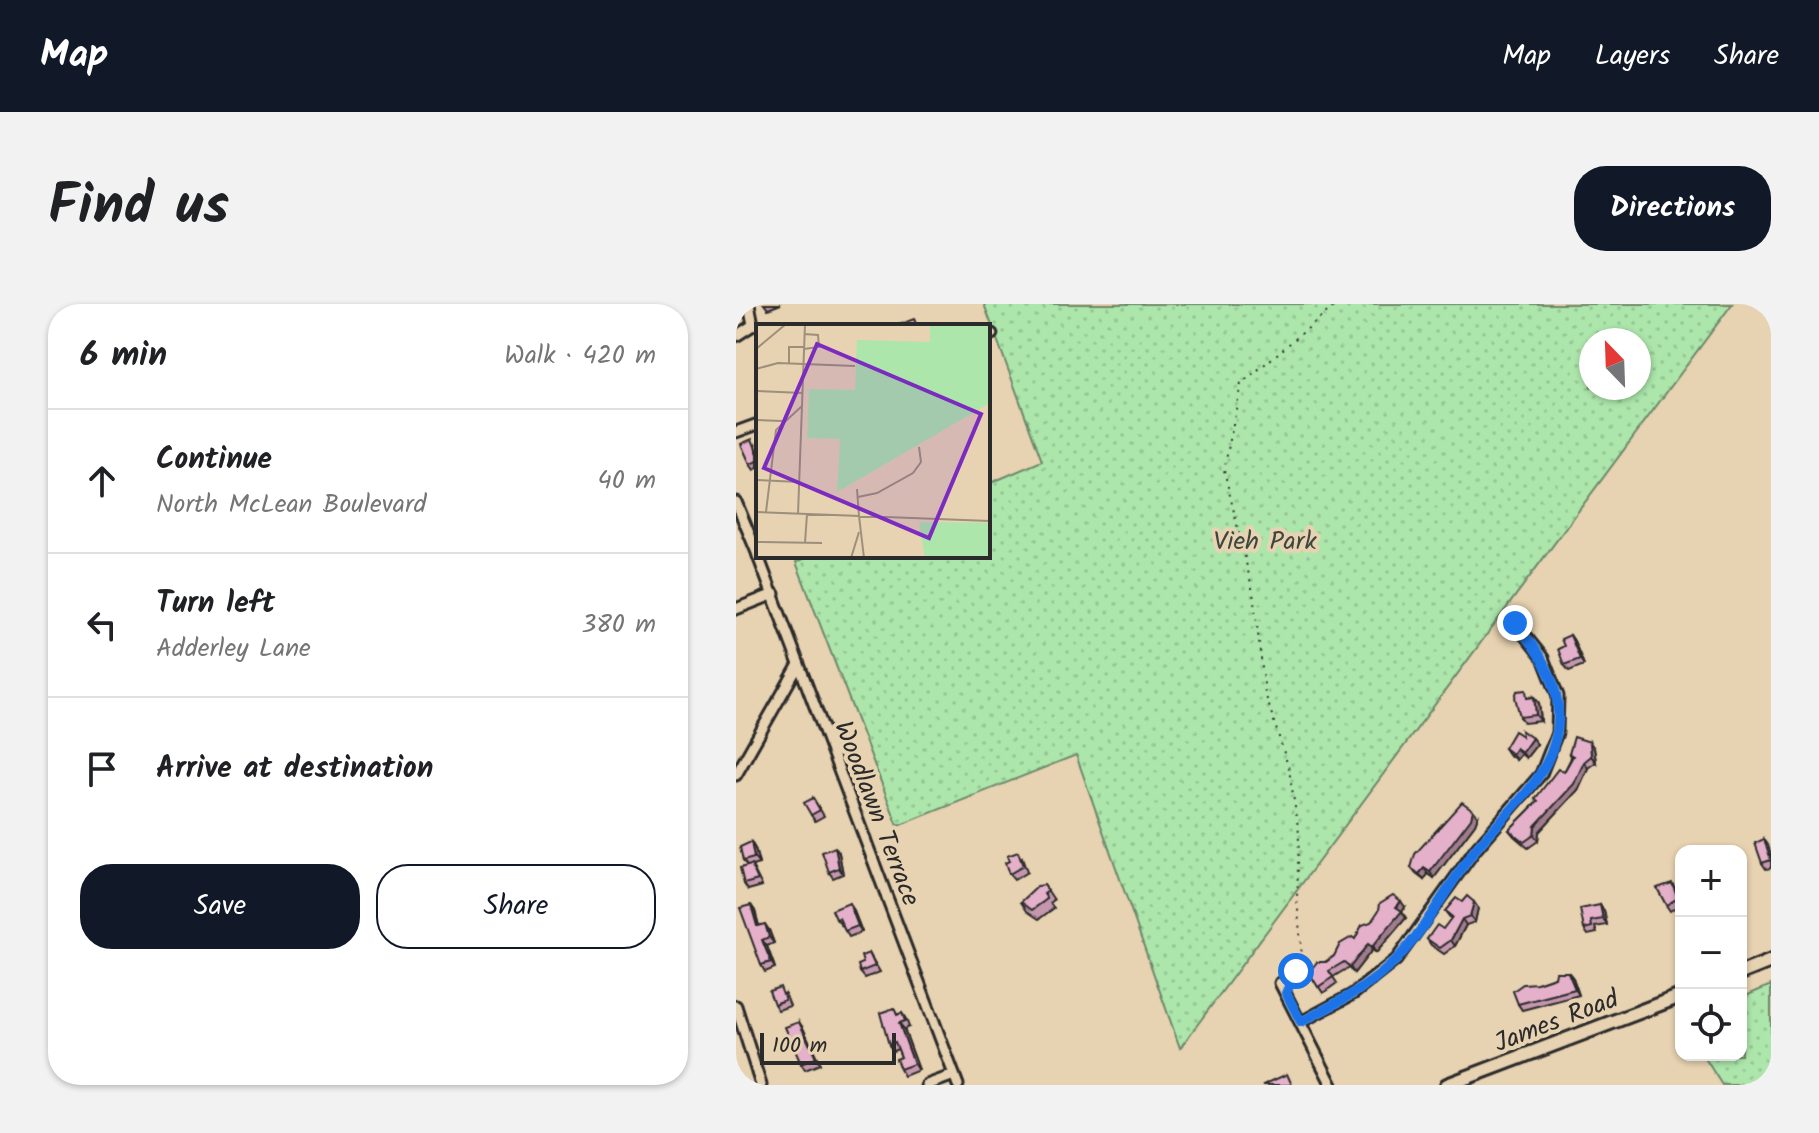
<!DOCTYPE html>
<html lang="en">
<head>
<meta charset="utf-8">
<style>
	:root { --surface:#fff; --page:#f2f2f2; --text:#202124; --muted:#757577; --line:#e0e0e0; --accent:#111827 }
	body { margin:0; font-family:Kalam,sans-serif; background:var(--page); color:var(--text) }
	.controls { position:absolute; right:24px; bottom:24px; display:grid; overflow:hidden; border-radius:16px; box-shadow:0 2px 6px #0004 }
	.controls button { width:72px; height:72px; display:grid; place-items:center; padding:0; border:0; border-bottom:2px solid var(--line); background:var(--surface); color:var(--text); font:40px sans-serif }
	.compass { position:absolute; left:843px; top:24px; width:72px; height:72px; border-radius:50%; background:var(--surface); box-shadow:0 2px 6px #0004; rotate:337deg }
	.scale { position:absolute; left:24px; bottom:20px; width:136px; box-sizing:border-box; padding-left:8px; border:4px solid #2b2b2b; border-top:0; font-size:22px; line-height:28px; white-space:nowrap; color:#2b2b2b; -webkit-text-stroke:6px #e7d2b1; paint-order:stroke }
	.stop { position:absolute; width:24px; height:24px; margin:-18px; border:6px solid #1a73e8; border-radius:50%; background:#fff }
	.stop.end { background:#1a73e8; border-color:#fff; box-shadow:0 2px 8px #0008 }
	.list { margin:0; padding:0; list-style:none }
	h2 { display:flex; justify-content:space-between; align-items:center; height:104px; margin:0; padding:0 32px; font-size:34px }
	h2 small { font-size:26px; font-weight:400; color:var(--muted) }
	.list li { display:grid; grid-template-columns:52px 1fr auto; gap:24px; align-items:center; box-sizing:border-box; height:144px; padding:0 32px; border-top:2px solid var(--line) }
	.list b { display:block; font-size:30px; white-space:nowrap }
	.list p { margin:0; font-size:26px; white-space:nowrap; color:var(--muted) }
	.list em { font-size:26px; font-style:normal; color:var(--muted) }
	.actions { display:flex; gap:16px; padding:24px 32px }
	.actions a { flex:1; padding:18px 0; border:2px solid var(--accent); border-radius:32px; text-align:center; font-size:28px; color:var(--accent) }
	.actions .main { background:var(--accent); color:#fff }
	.icon { flex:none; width:44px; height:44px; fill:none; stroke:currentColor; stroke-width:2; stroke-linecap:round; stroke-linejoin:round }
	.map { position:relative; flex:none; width:1035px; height:781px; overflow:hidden; border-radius:32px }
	header { display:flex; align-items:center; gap:48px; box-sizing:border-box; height:112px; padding:0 40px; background:var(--accent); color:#fff }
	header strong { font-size:38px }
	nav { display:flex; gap:44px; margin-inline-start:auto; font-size:28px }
	.intro { display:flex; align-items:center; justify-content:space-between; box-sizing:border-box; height:192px; padding:0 48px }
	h1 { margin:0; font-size:56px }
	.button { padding:20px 36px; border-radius:32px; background:var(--accent); color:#fff; font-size:28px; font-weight:700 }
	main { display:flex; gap:48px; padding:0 48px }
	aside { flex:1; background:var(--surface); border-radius:32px; box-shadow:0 2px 6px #0004 }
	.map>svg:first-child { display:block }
	.park { fill:url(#park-dots); stroke:#6c886b; stroke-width:2; fill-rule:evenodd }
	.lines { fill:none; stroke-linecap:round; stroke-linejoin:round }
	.minor-casing { stroke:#2b2b2b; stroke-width:15 }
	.secondary-casing { stroke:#2b2b2b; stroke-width:18 }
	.path { stroke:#2b2b2b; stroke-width:2; stroke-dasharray:2 6; stroke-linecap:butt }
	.minor { stroke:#e7d2b1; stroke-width:9 }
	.secondary { stroke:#e7d2b1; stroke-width:12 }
	.wall { fill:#c597ae; stroke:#2b2b2b; stroke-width:2 }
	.shaded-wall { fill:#a07b8d; stroke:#2b2b2b; stroke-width:2 }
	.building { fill:#e5b0ca; stroke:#2b2b2b; stroke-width:2 }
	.route { stroke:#1a73e8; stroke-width:10 }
	.labels { text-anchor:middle; stroke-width:8; stroke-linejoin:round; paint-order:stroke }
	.park-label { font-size:26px; fill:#3e473e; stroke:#e7d2b1 }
	.street-label { font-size:26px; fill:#2b2b2b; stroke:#e7d2b1 }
	.inset-road { fill:none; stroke:#9c8f7b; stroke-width:2 }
	.view { fill:#7b2cbf; fill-opacity:0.15; stroke:#7b2cbf; stroke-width:4 }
	.inset-edge { fill:none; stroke:#2b2b2b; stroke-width:4 }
</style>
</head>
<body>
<header>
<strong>Map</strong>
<nav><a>Map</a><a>Layers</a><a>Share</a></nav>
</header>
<div class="intro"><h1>Find us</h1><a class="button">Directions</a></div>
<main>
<aside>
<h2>6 min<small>Walk · 420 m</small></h2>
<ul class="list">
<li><svg class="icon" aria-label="ahead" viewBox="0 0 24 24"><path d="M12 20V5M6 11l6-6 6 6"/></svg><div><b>Continue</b><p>North McLean Boulevard</p></div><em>40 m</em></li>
<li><svg class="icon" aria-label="left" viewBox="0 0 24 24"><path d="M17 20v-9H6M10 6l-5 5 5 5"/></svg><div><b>Turn left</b><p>Adderley Lane</p></div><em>380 m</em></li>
<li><svg class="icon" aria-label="arrive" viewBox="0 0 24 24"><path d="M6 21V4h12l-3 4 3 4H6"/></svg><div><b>Arrive at destination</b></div></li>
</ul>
<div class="actions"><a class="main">Save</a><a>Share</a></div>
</aside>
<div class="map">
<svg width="1035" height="781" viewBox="0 0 1035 781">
	<defs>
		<pattern id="park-dots" width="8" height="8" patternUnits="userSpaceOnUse" patternTransform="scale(2)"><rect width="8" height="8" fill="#ace6ab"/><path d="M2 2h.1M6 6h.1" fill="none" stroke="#94c593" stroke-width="1.8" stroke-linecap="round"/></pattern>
	</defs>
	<rect width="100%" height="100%" fill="#e7d2b1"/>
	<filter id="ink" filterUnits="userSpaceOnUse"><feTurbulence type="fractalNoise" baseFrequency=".0125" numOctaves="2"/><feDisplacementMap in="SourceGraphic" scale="16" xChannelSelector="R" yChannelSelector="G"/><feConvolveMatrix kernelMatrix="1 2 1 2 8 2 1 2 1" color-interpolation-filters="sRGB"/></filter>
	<g filter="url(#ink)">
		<g class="park">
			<path d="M248 0H996L444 744 340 451 162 522 60 258 75 252H252V180L306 157ZM855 36H903V84H855Z"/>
			<path d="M1035 681V781H986L967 751H1005V694Z"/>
		</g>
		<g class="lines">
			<defs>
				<g id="minor">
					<path d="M252 31 256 30"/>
					<path d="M0 32 17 21 13 0"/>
					<path d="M0 128 22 120"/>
					<path d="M0 198 22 251"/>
					<path d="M22 252 222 781"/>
					<path d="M0 305 38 290"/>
					<path d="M0 471 62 362"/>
					<path d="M544 679 596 781"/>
					<path d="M0 702 25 781"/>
					<path d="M565 718 617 690 660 656 739 546 805 470 821 429 822 392 807 354 779 319"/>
					<path d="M191 781 218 771"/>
				</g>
				<g id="secondary">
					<path d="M1005 669 1035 657"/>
					<path d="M711 781 945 692"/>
				</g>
			</defs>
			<use href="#minor" class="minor-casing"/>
			<use href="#secondary" class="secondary-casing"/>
			<path class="path" d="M555 677 566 654 561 594 563 529 553 465 529 389 517 288 488 166 505 80 601 0"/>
			<use href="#minor" class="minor"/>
			<use href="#secondary" class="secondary"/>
		</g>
		<g class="wall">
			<path d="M28 0H45L32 5Z"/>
			<path d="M20 141 22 146V164L18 166 14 160Z"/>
			<path d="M834 331 838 337 848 361 833 367 828 361V342Z"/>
			<path d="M795 392V394L798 393 803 399 805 417 788 419 784 413Z"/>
			<path d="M786 432 801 440 790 454 785 450 780 456 772 450 768 444Z"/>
			<path d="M858 444 860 458 852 464 842 486 803 528 802 537 792 544 778 532 773 526 801 498 799 495 828 468 835 454 833 450Z"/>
			<path d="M77 494 88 512 79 517 75 511Z"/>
			<path d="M742 512 739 520 698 574 692 570 688 576 680 570 675 564Z"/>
			<path d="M1028 535 1032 541 1035 550V564L1030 565 1026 559Z"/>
			<path d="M15 538 19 545 23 560 16 562 26 582 12 586 8 580 11 562 7 557Z"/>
			<path d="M103 549 107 570 97 574 93 568Z"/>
			<path d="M286 554 291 568 278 576 273 570Z"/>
			<path d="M308 581 318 596 314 599 318 604 303 615 291 607 285 598Z"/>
			<path d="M940 585 945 600 934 607 930 601Z"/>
			<path d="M726 598 742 604 739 618 730 621 719 642 708 650 695 641 691 635 707 625 715 615 709 607Z"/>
			<path d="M113 599 117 605 126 628 113 633 106 621H105L100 615Z"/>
			<path d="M15 601 19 607 23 622 33 626 38 639 31 642 39 664 29 668 25 661Z"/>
			<path d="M864 601 868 607 871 621 859 623 861 629 852 631 848 625Z"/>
			<path d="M669 603 666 608 670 614 640 649 636 646 618 669 612 664 597 673 601 679 587 689 573 668 598 652 619 635 635 618Z"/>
			<path d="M133 649 144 668 129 674 124 668 127 659Z"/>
			<path d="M832 668 837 674 843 691 786 706 782 700 801 679Z"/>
			<path d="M49 689 54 702 42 706 38 700Z"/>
			<path d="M166 709 170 715 173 723 168 725 183 766 168 772 164 765 165 753 162 745 157 747 153 741 162 710Z"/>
			<path d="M63 718 67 724 84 760 69 766 65 760Z"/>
		</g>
		<g class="shaded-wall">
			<path d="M834 331 838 337 848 361 844 355Z"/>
			<path d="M798 393 803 399 805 417 800 411Z"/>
			<path d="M796 434 801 440 790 454 786 448Z"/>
			<path d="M854 438 858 444 860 458 855 452Z"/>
			<path d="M780 444 785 450 780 456 776 450Z"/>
			<path d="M848 458 852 464 842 486 803 528 802 537 798 531 799 522Z"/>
			<path d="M737 506 742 512 739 520 698 574 694 568Z"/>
			<path d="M15 538 19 545 23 560 18 554Z"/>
			<path d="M99 543 103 549 107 570 103 564Z"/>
			<path d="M688 564 692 570 688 576 683 570Z"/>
			<path d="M936 579 940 585 945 599 942 594Z"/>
			<path d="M665 597 669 603 666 608 670 614 640 649 636 643Z"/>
			<path d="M738 598 742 604 739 618 734 612Z"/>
			<path d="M113 599 117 605 126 628 122 622Z"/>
			<path d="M15 601 19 607 25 629 21 622Z"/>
			<path d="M864 601 868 607 871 621 867 615Z"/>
			<path d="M726 615 730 621 719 642 715 636Z"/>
			<path d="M29 620 33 626 38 639 33 633Z"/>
			<path d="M26 636 31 642 39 664 35 658Z"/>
			<path d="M632 640 636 646 618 669 614 663Z"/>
			<path d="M832 668 837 674 843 691 839 685Z"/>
			<path d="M63 718 67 724 84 760 80 754Z"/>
			<path d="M163 719 168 725 183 766 178 760Z"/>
		</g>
		<g class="building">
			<path d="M178 15 181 22H160Z"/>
			<path d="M16 135 22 150V157L14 160 5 140Z"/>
			<path d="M834 331 844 355 828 361 822 345 828 342 825 335Z"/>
			<path d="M790 386 791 394 798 393 800 411 784 413 779 393 781 387Z"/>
			<path d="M785 426 796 434 786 448 780 444 776 450 768 444 778 427 786 432Z"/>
			<path d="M838 433 854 438 855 452 848 458 838 480 799 522 798 531 788 538 773 526 802 497 799 495 822 465 828 468 837 452 833 450Z"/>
			<path d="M77 494 84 506 75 511 68 499Z"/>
			<path d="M726 498 737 506 735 514 694 568 688 564 683 570 675 564 679 550Z"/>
			<path d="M1028 535 1035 556 1026 559 1019 539Z"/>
			<path d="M15 538 18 554 7 557 4 543Z"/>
			<path d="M99 543 103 564 93 568 86 548Z"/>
			<path d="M282 548 287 562 273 570 269 559 273 557 271 552Z"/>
			<path d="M15 561 22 576 8 580 4 564Z"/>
			<path d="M936 579 942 594 930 601 921 584Z"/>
			<path d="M308 581 312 587 308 590 311 595 296 606 285 598 302 582Z"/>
			<path d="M657 591 665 597 660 603 666 607 636 643 632 640 614 663 608 658 593 667 597 673 582 683 573 668 581 658H590L598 652 604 640 616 633 619 635 626 621 635 618 643 606 644 599Z"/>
			<path d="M731 592 738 598 734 612 726 615 715 636 704 644 691 635 701 621 707 625 716 613 709 607 720 594 726 598Z"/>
			<path d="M113 599 122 622 109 627 103 614 100 615 96 606Z"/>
			<path d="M15 601 21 622 29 620 33 633 26 636 35 658 25 661 4 604Z"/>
			<path d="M864 601 867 615 855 617 856 623 848 625 844 605Z"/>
			<path d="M133 649 139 662 124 668 122 661 127 659 125 652Z"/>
			<path d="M820 668H832L839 685 782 700 777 687 787 680 801 679 819 673Z"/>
			<path d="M44 683 49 696 38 700 33 687Z"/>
			<path d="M158 704 161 711 166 709 169 717 163 719 178 760 164 765 160 755 165 753 159 738 153 741 144 709Z"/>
			<path d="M63 718 80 754 65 760 49 723Z"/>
			<path d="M551 770 556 781H527Z"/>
		</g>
	</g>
	<g class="lines" filter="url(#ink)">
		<path class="route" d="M560 667 550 689 565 718C598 700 635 683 661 655 692 622 712 581 739 546 769 509 813 477 821 427 828 383 806 351 779 319"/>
	</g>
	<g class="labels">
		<g class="park-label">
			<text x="529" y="245">Vieh Park</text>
		</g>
		<g class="street-label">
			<text transform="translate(142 509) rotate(69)" y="9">Woodlawn Terrace</text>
			<text transform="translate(820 716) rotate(-21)" y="9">James Road</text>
		</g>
	</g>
	<g transform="translate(20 20)">
		<rect width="234" height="234" fill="#e7d2b1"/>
		<path d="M174 0H234V79L81 168 84 115 51 114 53 65 99 66 101 16 174 18ZM163 198 234 199V234H169Z" fill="#ace6ab"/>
		<path class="inset-road" d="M0 25 30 0M48 25 63 23 62 11 48 10M33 40V23H48M0 45 22 39 99 42M0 67 47 69M0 96 26 97M0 156 43 158M101 165 103 192M102 173 121 169 157 149 165 138 163 123M0 188 234 197M10 188 20 106 46 82M42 190 49 0M103 192 108 234M0 218 66 219M49 219 51 190M95 234 103 208"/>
		<path class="view" d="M61 20 225 90 173 214 8 144Z"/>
		<rect width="234" height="234" class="inset-edge"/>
	</g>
</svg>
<div class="controls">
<button>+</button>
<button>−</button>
<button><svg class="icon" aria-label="locate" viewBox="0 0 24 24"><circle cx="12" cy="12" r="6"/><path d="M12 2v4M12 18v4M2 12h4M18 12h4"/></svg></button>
</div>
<svg class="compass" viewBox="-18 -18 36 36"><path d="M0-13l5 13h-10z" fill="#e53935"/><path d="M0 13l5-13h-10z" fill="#757577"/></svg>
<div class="scale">100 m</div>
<div class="stop" style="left:560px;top:667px"></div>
<div class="stop end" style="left:779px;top:319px"></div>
</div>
</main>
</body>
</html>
